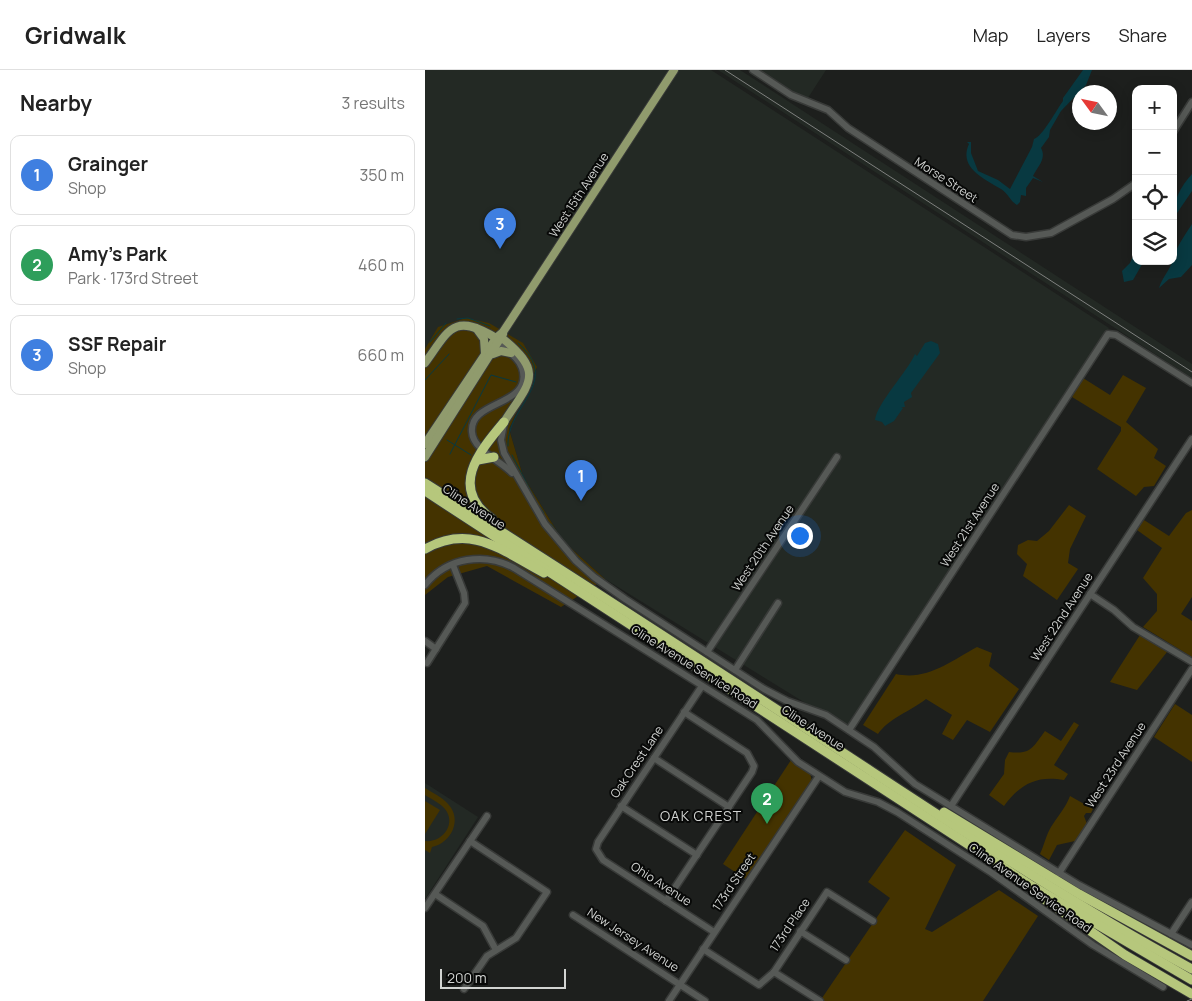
<!DOCTYPE html>
<html lang="en">
<head>
<meta charset="utf-8">
<style>
	:root { --surface:#fff; --page:#f2f2f2; --text:#222; --muted:#767676; --line:#e0e0e0; --accent:#d93025 }
	body { margin:0; font-family:Manrope,sans-serif; background:var(--page); color:var(--text) }
	.controls { position:absolute; right:15px; top:15px; display:grid; overflow:hidden; border-radius:10px; box-shadow:0 2px 12px #0003 }
	.controls button { width:45px; height:45px; display:grid; place-items:center; padding:0; border:0; border-bottom:1px solid var(--line); background:var(--surface); color:var(--text); font:25px sans-serif }
	.compass { position:absolute; left:647px; top:15px; width:45px; height:45px; border-radius:50%; background:var(--surface); box-shadow:0 2px 12px #0003; rotate:303deg }
	.scale { position:absolute; left:15px; bottom:12px; width:126px; box-sizing:border-box; padding-left:5px; border:2px solid #d2d4d2; border-top:0; font-size:14px; line-height:18px; white-space:nowrap; color:#d2d4d2; -webkit-text-stroke:4px #080908; paint-order:stroke }
	.you { position:absolute; left:374px; top:465px; width:18px; height:18px; margin:-12px; border:4px solid #fff; border-radius:50%; background:#1a73e8; box-shadow:0 0 0 8px #1a73e833 }
	.badge { display:grid; place-items:center; width:32px; height:32px; border-radius:50%; background:var(--accent); color:#fff; font-size:16px; font-weight:700 }
	.pin { position:absolute; translate:-50% -41px; filter:drop-shadow(0 1px 2px #0008) }
	.pin::after { content:''; position:absolute; top:26px; width:18px; height:15px; background:inherit; clip-path:polygon(0 0,100% 0,50% 100%) }
	.list { margin:0; padding:0; list-style:none }
	h2 { display:flex; justify-content:space-between; align-items:center; height:65px; margin:0; padding:0 20px; font-size:21px }
	h2 small { font-size:16px; font-weight:400; color:var(--muted) }
	.list li { display:grid; grid-template-columns:32px 1fr auto; gap:15px; align-items:center; box-sizing:border-box; height:80px; margin:0 10px 10px; padding:0 10px; border:1px solid var(--line); border-radius:10px }
	.list b { display:block; font-size:19px; white-space:nowrap }
	.list p { margin:0; font-size:16px; white-space:nowrap; color:var(--muted) }
	.list em { font-size:16px; font-style:normal; color:var(--muted) }
	.icon { flex:none; width:28px; height:28px; fill:none; stroke:currentColor; stroke-width:2; stroke-linecap:round; stroke-linejoin:round }
	.map { position:relative; flex:none; width:767px; height:931px; overflow:hidden }
	header { display:flex; align-items:center; gap:30px; box-sizing:border-box; height:70px; padding:0 25px; background:var(--surface); border-bottom:1px solid var(--line) }
	header strong { font-size:24px }
	nav { display:flex; gap:28px; margin-inline-start:auto; font-size:18px }
	main { display:flex }
	aside { flex:1; background:var(--surface) }
	.map>svg:first-child { display:block }
	.built { fill:#232924 }
	.green { fill:#430 }
	.water { fill:#083941 }
	.lines { fill:none; stroke-linecap:round; stroke-linejoin:round }
	.stream { stroke:#083941; stroke-width:1 }
	.minor-casing { stroke:#383a38; stroke-width:9 }
	.major-casing { stroke:#383a38; stroke-width:10 }
	.highway-casing { stroke:#383a38; stroke-width:11 }
	.minor { stroke:#565956; stroke-width:6 }
	.major { stroke:#909b6d; stroke-width:8 }
	.highway { stroke:#b6c77c; stroke-width:9 }
	.rail { stroke:#7f817f; stroke-width:1 }
	.labels { text-anchor:middle; stroke-width:4; stroke-linejoin:round; paint-order:stroke }
	.street-label { font-size:12px; fill:#d2d4d2; stroke:#080908 }
	.neighbourhood-label { font-size:14px; letter-spacing:1px; fill:#d2d4d2; stroke:#080908 }
</style>
</head>
<body>
<header>
<strong>Gridwalk</strong>
<nav><a>Map</a><a>Layers</a><a>Share</a></nav>
</header>
<main>
<aside>
<h2>Nearby<small>3 results</small></h2>
<ul class="list">
<li><span class="badge" style="background:#3f7fe0">1</span><div><b>Grainger</b><p>Shop</p></div><em>350 m</em></li>
<li><span class="badge" style="background:#2e9e5b">2</span><div><b>Amy's Park</b><p>Park · 173rd Street</p></div><em>460 m</em></li>
<li><span class="badge" style="background:#3f7fe0">3</span><div><b>SSF Repair</b><p>Shop</p></div><em>660 m</em></li>
</ul>
</aside>
<div class="map">
<svg width="767" height="931" viewBox="0 0 767 931">
	<rect width="100%" height="100%" fill="#1d1f1d"/>
	<g class="built">
		<path d="M0 0H286L684 258 424 660 180 509 138 471 98 406 84 359 112 297 0 279Z"/>
		<path d="M293 0H315L767 294V308Z"/>
		<path d="M325 0H401L379 34Z"/>
		<path d="M0 713 53 747 0 829Z"/>
	</g>
	<g class="green">
		<path d="M41 248 64 253 98 273 112 297 84 359 98 406 138 471 180 509 136 537 62 496 23 507 0 525V279L13 257Z"/>
		<path d="M698 305 721 318 701 352 733 379 729 388 741 396 729 416 719 417 711 426 672 399 696 361V357L647 327 658 308 685 325Z"/>
		<path d="M644 435 661 446 645 479 643 493 653 499 632 530 598 506 602 494 592 484 593 475 603 470 612 471 624 461Z"/>
		<path d="M767 440V527L756 544 767 551V587L718 557 732 541V524L718 508 737 478 712 460 719 450 744 466 761 443Z"/>
		<path d="M715 565 742 582 712 620 685 612Z"/>
		<path d="M552 577 567 583 564 596 594 619 565 662 542 650 528 670 517 664 527 645 501 629C486 641 464 648 453 664L438 655 471 604C502 611 526 591 552 577Z"/>
		<path d="M750 634 767 645V692L729 667Z"/>
		<path d="M649 652 654 655 629 695 643 704 639 710C612 705 595 714 579 736L564 725 579 704 580 690 584 682C606 685 608 677 620 661L636 671Z"/>
		<path d="M366 690 385 703 387 711 322 810 298 794Z"/>
		<path d="M0 718C8 723 17 727 23 734 38 750 26 773 7 777L5 783 0 780V771C17 773 32 754 20 739 15 733 6 729 0 725Z"/>
		<path d="M645 726 668 739 666 743H661L659 746 662 754 650 771 632 775 624 790 615 784C619 776 621 765 626 757 633 746 641 737 645 726Z"/>
		<path d="M0 731 15 740 0 764Z"/>
		<path d="M480 760 531 795 500 859 507 862 574 820 613 846 558 931H395L465 828 443 812Z"/>
	</g>
	<g class="water">
		<path d="M658 0H667L661 15 636 41 625 60 624 67 616 78C622 89 612 97 608 106L618 112 608 108 601 118V126L596 125 595 132 592 135C585 131 583 123 576 119 560 109 533 98 544 74L542 72H546V83L553 101 573 110 585 119 607 77 609 69C617 67 632 39 638 31V28Z"/>
		<path d="M767 104V121L748 149C748 131 755 117 767 104Z"/>
		<path d="M767 154V195L756 207 744 209 734 218C737 208 746 198 748 190 751 177 760 165 767 154Z"/>
		<path d="M711 180V191H719L708 210 699 212 697 201 705 193Z"/>
		<path d="M506 271 513 274 515 283 486 323 487 327 479 332 480 337H476L478 338 469 351 460 356 457 352 450 350C452 333 483 301 490 284L492 286 500 273Z"/>
	</g>
	<g class="lines">
		<g class="stream">
			<path d="M32 249 43 248 65 256"/>
			<path d="M5 272 21 253"/>
			<path d="M0 310 24 284"/>
			<path d="M22 370 46 385"/>
			<path d="M83 376C81 335 138 313 93 273"/>
			<path d="M25 384 66 305 91 312"/>
			<path d="M87 385 110 429"/>
			<path d="M115 437 119 443"/>
			<path d="M126 454 141 474"/>
			<path d="M147 481 163 497"/>
		</g>
		<defs>
			<g id="minor">
				<path d="M328 0 366 25 403 40 423 58 587 165 601 167 626 163 688 129 711 113"/>
				<path d="M748 62 767 32"/>
				<path d="M71 270C78 281 92 284 97 298 109 337 44 329 47 362 48 380 76 391 87 403"/>
				<path d="M79 354 76 370 79 383 120 454 151 491 169 507 200 529 339 619 362 631 401 645 449 677 490 714 654 815 767 875"/>
				<path d="M0 515C22 487 60 482 89 498L332 650 373 692 420 722 453 732 472 742 567 803 668 875 738 917"/>
				<path d="M665 524 689 540 708 557 767 592"/>
				<path d="M0 571 11 579"/>
				<path d="M282 582 412 387"/>
				<path d="M2 593 40 533 39 523 28 495"/>
				<path d="M310 600 353 533"/>
				<path d="M277 616 173 772 171 779 178 790 289 862"/>
				<path d="M424 660 683 264 691 265 767 313"/>
				<path d="M229 688 304 737"/>
				<path d="M196 736 272 785"/>
				<path d="M526 736 767 369"/>
				<path d="M634 803 767 599"/>
				<path d="M10 824 58 856 71 880"/>
				<path d="M241 831 327 702 329 696 322 683 259 642"/>
				<path d="M0 838 62 746"/>
				<path d="M148 845 280 931"/>
				<path d="M375 861 421 890"/>
				<path d="M746 864 767 832"/>
				<path d="M278 879 334 915 349 902"/>
				<path d="M349 902 402 822 448 851"/>
				<path d="M349 902 395 931"/>
				<path d="M39 919 62 886 91 868 122 822 45 771"/>
				<path d="M244 931 394 706"/>
			</g>
			<g id="major">
				<path d="M51 258 59 269 60 284"/>
				<path d="M73 268H77C120 303 105 312 79 352"/>
				<path d="M68 284 76 281 86 283"/>
				<path d="M0 293C24 260 28 242 71 268"/>
				<path d="M0 374 71 268 78 262 249 0"/>
				<path d="M0 387 78 264"/>
			</g>
			<g id="highway">
				<path d="M53 390 69 387"/>
				<path d="M0 413C139 501 276 590 414 680 530 756 645 833 767 899"/>
				<path d="M0 421 607 816 767 910"/>
				<path d="M67 449C24 418 53 383 79 352"/>
				<path d="M0 479C47 453 77 481 119 503"/>
				<path d="M519 742 654 824 767 886"/>
				<path d="M619 829 700 885 767 924"/>
			</g>
		</defs>
		<use href="#minor" class="minor-casing"/>
		<use href="#major" class="major-casing"/>
		<use href="#highway" class="highway-casing"/>
		<use href="#minor" class="minor"/>
		<use href="#major" class="major"/>
		<use href="#highway" class="highway"/>
		<g class="rail">
			<path d="M300 0 767 302"/>
			<path d="M762 931 767 929"/>
		</g>
	</g>
	<g class="labels">
		<g class="street-label">
			<text transform="translate(521 110) rotate(33)" y="4">Morse Street</text>
			<text transform="translate(154 125) rotate(-57)" y="4">West 15th Avenue</text>
			<text transform="translate(49 437) rotate(33)" y="4">Cline Avenue</text>
			<text transform="translate(545 455) rotate(-57)" y="4">West 21st Avenue</text>
			<text transform="translate(338 478) rotate(-56)" y="4">West 20th Avenue</text>
			<text transform="translate(637 547) rotate(-57)" y="4">West 22nd Avenue</text>
			<text transform="translate(269 597) rotate(32)" y="4">Cline Avenue Service Road</text>
			<text transform="translate(388 658) rotate(33)" y="4">Cline Avenue</text>
			<text transform="translate(212 692) rotate(-56)" y="4">Oak Crest Lane</text>
			<text transform="translate(691 695) rotate(-57)" y="4">West 23rd Avenue</text>
			<text transform="translate(309 812) rotate(-56)" y="4">173rd Street</text>
			<text transform="translate(236 814) rotate(33)" y="4">Ohio Avenue</text>
			<text transform="translate(605 818) rotate(35)" y="4">Cline Avenue Service Road</text>
			<text transform="translate(365 855) rotate(-56)" y="4">173rd Place</text>
			<text transform="translate(208 870) rotate(33)" y="4">New Jersey Avenue</text>
		</g>
		<g class="neighbourhood-label">
			<text x="276" y="751">OAK CREST</text>
		</g>
	</g>
</svg>
<div class="controls">
<button>+</button>
<button>−</button>
<button><svg class="icon" aria-label="locate" viewBox="0 0 24 24"><circle cx="12" cy="12" r="6"/><path d="M12 2v4M12 18v4M2 12h4M18 12h4"/></svg></button>
<button><svg class="icon" aria-label="layers" viewBox="0 0 24 24"><path d="M12 4l9 5-9 5-9-5zM3 14l9 5 9-5"/></svg></button>
</div>
<svg class="compass" viewBox="-18 -18 36 36"><path d="M0-13l5 13h-10z" fill="#e53935"/><path d="M0 13l5-13h-10z" fill="#767676"/></svg>
<div class="scale">200 m</div>
<div class="you"></div>
<div class="pin badge" style="left:156px;top:431px;background:#3f7fe0">1</div>
<div class="pin badge" style="left:342px;top:754px;background:#2e9e5b">2</div>
<div class="pin badge" style="left:75px;top:179px;background:#3f7fe0">3</div>
</div>
</main>
</body>
</html>
